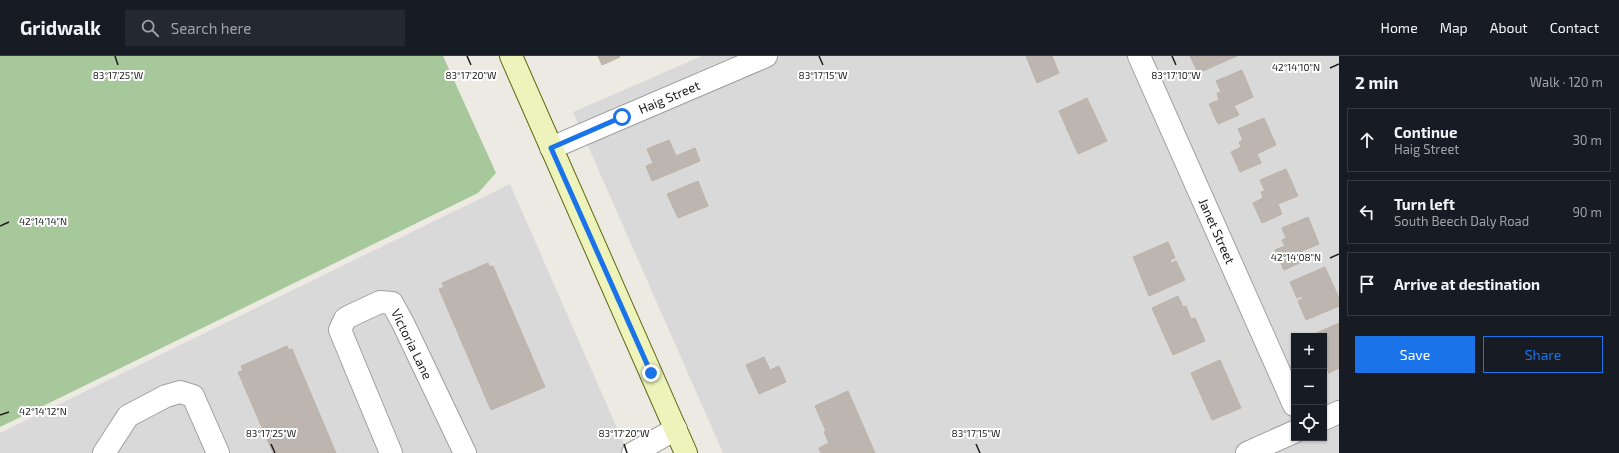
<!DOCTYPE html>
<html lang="en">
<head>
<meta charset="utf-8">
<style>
	:root { --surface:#171b24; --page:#242831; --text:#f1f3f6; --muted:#9ea1a6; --line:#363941; --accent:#1a73e8 }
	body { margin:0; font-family:"Exo 2",sans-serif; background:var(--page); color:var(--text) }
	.controls { position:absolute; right:12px; bottom:12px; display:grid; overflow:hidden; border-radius:0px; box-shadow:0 1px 3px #0004 }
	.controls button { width:36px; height:36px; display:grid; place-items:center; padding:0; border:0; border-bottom:1px solid var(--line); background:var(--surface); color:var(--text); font:20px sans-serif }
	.stop { position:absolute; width:12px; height:12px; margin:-9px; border:3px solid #1a73e8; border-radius:50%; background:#fff }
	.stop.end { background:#1a73e8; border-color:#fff; box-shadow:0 1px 4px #0008 }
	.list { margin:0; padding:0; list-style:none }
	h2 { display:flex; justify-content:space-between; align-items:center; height:52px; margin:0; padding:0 16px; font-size:17px }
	h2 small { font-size:13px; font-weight:400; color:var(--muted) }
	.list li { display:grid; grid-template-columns:26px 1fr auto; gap:12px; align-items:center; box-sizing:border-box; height:64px; margin:0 8px 8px; padding:0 8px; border:1px solid var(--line); border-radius:0px }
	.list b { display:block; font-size:15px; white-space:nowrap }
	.list p { margin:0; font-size:13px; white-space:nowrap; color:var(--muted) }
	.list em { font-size:13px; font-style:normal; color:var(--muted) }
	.actions { display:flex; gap:8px; padding:12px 16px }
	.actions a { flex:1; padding:9px 0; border:1px solid var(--accent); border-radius:0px; text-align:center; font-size:14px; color:var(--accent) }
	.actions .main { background:var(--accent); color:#fff }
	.icon { flex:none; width:22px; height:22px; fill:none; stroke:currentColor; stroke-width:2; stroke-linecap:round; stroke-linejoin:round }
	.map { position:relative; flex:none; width:1339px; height:397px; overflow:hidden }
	header { display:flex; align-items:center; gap:24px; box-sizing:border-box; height:56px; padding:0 20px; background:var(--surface); border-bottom:1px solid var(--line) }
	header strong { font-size:19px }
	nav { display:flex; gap:22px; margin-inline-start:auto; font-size:14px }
	.search { width:280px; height:36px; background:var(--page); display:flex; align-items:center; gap:10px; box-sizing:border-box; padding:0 14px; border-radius:0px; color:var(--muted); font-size:15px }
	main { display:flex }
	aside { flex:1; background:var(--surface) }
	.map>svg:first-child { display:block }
	.residential { fill:#dad9d9; fill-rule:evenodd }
	.forest { fill:#a6c89b }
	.building { fill:#bdb6b0; stroke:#bdb2a7 }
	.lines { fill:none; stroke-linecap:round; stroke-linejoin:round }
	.street-casing { stroke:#a0a0a0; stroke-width:24 }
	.secondary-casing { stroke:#59680e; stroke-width:24 }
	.street { stroke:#fff; stroke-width:22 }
	.secondary { stroke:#edf3ba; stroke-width:22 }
	.route { stroke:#1a73e8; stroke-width:5 }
	.ticks { fill:none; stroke:#1c1c1c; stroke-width:1.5 }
	.labels { text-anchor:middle; stroke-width:4; stroke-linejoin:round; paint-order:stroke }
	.street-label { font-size:13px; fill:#1c1c1c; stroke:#fff }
	.ticks-label { font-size:10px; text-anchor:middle; fill:#1c1c1c; stroke:#fff; stroke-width:4; stroke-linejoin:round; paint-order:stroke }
</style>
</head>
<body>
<header>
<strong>Gridwalk</strong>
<div class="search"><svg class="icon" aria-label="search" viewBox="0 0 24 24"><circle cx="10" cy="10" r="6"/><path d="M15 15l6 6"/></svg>Search here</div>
<nav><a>Home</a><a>Map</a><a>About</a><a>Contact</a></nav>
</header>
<main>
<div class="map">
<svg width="1339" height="397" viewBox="0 0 1339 397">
	<rect width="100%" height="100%" fill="#edeae3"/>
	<g class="residential">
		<path d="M702 0H1339V397H723L573 56ZM1294 280H1324V382H1294Z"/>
		<path d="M510 128 628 397H0V377Z"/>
	</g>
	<path class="forest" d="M0 0H443L496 117 478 137 0 371Z"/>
	<g class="building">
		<path d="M598 0H619L620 1 602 9Z"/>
		<path d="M1026 0H1052L1059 17 1037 27Z"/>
		<path d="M1190 0H1237L1198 17Z"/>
		<path d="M1242 14 1253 41 1234 50 1239 59 1218 68 1209 48 1219 44 1217 37 1221 36 1216 25Z"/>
		<path d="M1087 42 1107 85 1078 98 1059 55Z"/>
		<path d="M1264 62 1276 89 1257 98 1261 107 1240 116 1231 96 1241 91 1239 86 1243 84 1238 73Z"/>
		<path d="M669 84 676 100 695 92 700 105 652 125 646 110 653 107 647 93Z"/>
		<path d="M1286 113 1298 140 1278 148 1282 158 1262 167 1253 147 1263 142 1261 136 1265 135 1260 124Z"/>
		<path d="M698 125 708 150 678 162 667 138Z"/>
		<path d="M1308 161 1319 188 1300 196 1304 205 1284 214 1275 194 1285 190 1282 184 1286 182 1282 172Z"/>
		<path d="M1168 186 1175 202 1170 204 1171 207 1176 205 1185 224 1149 240 1133 201Z"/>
		<path d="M488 207 490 211 493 210 545 331 491 354 439 233 444 231 442 227Z"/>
		<path d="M1325 211 1339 242V250L1306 264 1298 245 1303 242 1302 240 1297 242 1290 226Z"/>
		<path d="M1178 240 1183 251 1186 250 1191 263 1195 262 1205 285 1173 299 1152 252Z"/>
		<path d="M1339 267V312L1329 317 1324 306V296L1325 295 1324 293V280L1312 279Z"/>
		<path d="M287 290 289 294 292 293 336 397H273L238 316 243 315 241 310Z"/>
		<path d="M764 301 770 314 779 310 786 326 759 338 746 309Z"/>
		<path d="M1220 304 1241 352 1212 364 1191 317Z"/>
		<path d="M848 335 875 397H821L819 392 829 387 824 376 826 375 815 350Z"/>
	</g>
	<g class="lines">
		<defs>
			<g id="street">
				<path d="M1139 0 1294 349"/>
				<path d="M551 92 766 0"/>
				<path d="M1324 363 1339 356"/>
				<path d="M104 397 128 360 166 340 180 336 193 340 218 397"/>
				<path d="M391 397 340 274 345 263 350 260 380 246 392 247 403 267 465 397"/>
				<path d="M633 397 676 373"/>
				<path d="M1247 397 1294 376"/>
			</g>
			<path id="secondary" d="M511 0 686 397"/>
		</defs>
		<use href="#street" class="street-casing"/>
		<use href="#secondary" class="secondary-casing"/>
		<use href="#street" class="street"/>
		<use href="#secondary" class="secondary"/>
	</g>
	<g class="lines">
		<path class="route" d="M622 61 551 92 651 317"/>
	</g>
	<path class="ticks" d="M115 0 118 9M467 0 471 9M819 0 823 9M1172 0 1176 9M1330 12 1339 8M0 170 9 166M1330 202 1339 198M0 359 9 356M271 388 275 397M624 388 627 397M976 388 980 397"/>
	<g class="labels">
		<g class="street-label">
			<text transform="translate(669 41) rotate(-23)" y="5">Haig Street</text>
			<text transform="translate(1217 175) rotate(66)" y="5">Janet Street</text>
			<text transform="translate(412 288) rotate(64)" y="5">Victoria Lane</text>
		</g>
	</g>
	<g class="ticks-label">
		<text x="1296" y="15">42°14'10"N</text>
		<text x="1176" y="23">83°17'10"W</text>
		<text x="118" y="23">83°17'25"W</text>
		<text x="471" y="23">83°17'20"W</text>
		<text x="823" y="23">83°17'15"W</text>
		<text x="43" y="169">42°14'14"N</text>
		<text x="1296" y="205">42°14'08"N</text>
		<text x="43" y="359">42°14'12"N</text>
		<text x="271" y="381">83°17'25"W</text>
		<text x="624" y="381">83°17'20"W</text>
		<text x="976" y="381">83°17'15"W</text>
	</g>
</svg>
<div class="controls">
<button>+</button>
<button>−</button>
<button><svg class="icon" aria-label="locate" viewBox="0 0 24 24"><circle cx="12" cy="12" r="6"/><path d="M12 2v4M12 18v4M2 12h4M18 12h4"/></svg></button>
</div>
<div class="stop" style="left:622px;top:61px"></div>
<div class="stop end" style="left:651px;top:317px"></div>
</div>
<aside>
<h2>2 min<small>Walk · 120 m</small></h2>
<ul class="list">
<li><svg class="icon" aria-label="ahead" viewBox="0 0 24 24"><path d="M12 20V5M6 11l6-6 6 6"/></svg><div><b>Continue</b><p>Haig Street</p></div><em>30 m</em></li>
<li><svg class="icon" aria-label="left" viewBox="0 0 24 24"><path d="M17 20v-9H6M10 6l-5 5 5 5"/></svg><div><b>Turn left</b><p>South Beech Daly Road</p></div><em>90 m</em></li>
<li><svg class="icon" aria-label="arrive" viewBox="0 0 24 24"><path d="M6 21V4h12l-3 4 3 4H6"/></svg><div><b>Arrive at destination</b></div></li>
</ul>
<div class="actions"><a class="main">Save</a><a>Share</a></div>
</aside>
</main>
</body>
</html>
